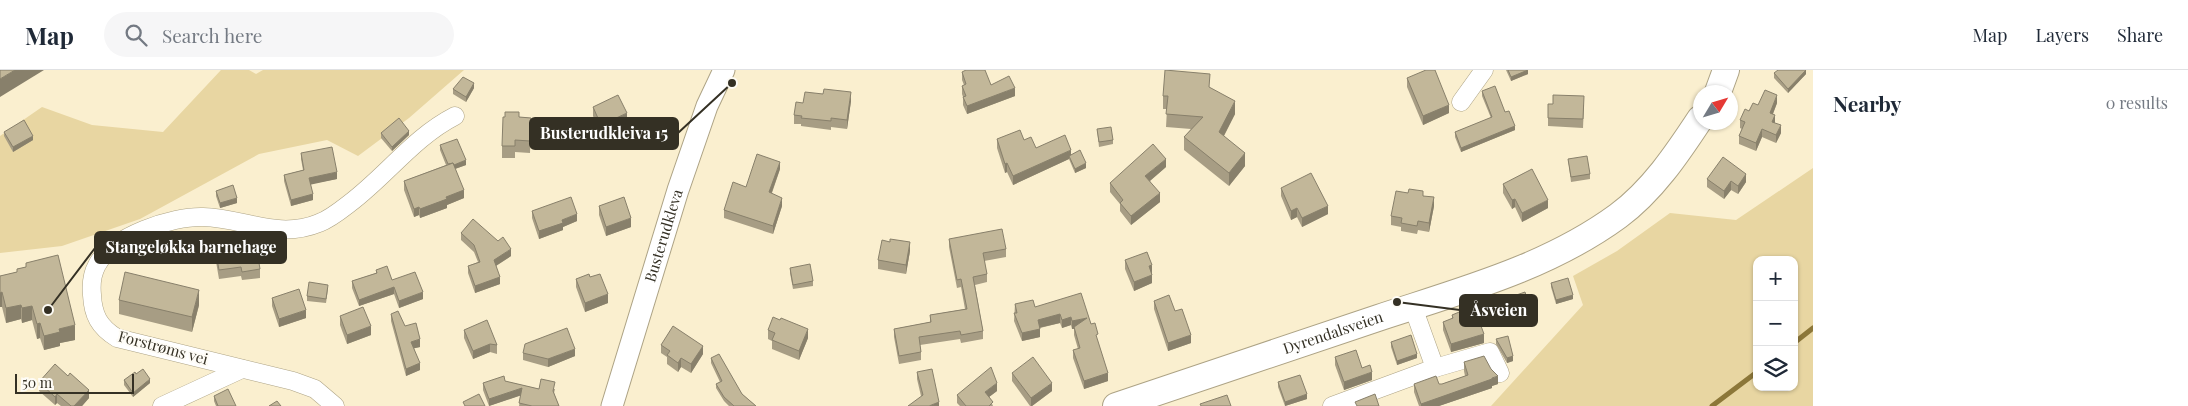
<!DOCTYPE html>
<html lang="en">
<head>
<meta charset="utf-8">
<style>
	:root { --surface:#fff; --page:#f6f6f7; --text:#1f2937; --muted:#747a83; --line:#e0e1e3 }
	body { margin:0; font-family:"Playfair Display",serif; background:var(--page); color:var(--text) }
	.controls { position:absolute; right:15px; bottom:15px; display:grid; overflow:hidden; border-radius:10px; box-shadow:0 1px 4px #0004 }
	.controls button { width:45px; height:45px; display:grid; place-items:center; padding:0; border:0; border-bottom:1px solid var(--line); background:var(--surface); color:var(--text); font:25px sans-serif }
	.compass { position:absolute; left:1693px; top:15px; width:45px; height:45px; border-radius:50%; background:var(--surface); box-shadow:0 1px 4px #0004; rotate:52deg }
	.scale { position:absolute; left:15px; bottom:12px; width:119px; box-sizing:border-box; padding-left:5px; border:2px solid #343024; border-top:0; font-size:14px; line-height:18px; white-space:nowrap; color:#343024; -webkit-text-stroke:4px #fefcf6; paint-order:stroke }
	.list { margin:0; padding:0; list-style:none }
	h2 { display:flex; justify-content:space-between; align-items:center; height:65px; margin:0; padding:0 20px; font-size:21px }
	h2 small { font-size:16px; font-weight:400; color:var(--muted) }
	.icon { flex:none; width:28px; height:28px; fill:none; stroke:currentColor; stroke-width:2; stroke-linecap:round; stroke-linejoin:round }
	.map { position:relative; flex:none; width:1813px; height:336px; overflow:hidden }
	header { display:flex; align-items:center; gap:30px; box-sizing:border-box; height:70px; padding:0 25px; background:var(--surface); border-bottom:1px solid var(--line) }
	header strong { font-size:24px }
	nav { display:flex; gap:28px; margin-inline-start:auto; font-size:18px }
	.search { width:350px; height:45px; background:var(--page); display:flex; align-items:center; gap:12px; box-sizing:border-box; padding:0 18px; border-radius:28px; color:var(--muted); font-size:19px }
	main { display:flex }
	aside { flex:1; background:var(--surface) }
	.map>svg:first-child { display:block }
	.green { fill:#e8d6a2; fill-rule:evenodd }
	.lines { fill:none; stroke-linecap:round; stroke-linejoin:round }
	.stream { stroke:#8c7739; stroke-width:5 }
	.minor-casing { stroke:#ada385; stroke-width:19 }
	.tertiary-casing { stroke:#ada385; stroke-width:23 }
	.primary-casing { stroke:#ada385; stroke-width:28 }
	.minor { stroke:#fff; stroke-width:18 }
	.tertiary { stroke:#fff; stroke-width:21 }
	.primary { stroke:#fff; stroke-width:26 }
	.wall { fill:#a79d84 }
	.shaded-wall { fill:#88806b }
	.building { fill:#c2b799; stroke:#88806b }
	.labels { text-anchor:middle; stroke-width:4; stroke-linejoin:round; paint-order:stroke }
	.street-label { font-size:15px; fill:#343024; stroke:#fefcf6 }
	.leader { fill:none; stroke:#343024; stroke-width:2 }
	.callout-dot { fill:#343024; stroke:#fefcf6; stroke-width:2 }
	.callout { fill:#343024; stroke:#343024; stroke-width:2 }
	.callout-label { font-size:16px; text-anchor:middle; font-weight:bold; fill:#fff }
</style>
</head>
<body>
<header>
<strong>Map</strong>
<div class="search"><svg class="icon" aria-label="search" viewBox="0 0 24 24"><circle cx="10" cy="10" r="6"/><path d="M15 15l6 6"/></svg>Search here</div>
<nav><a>Map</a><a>Layers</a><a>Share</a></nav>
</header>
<main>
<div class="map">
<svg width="1813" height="336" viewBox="0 0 1813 336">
	<rect width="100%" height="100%" fill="#faefcf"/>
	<g class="green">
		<path d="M221 0H249L256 4 263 0H464L409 48 358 86 327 70 259 84 140 149 62 176 0 183V66L42 37 92 55 163 62Z"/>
		<path d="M1813 98V336H1491L1583 235 1573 206 1617 181 1670 143 1736 150ZM1757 190H1794V317H1757Z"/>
	</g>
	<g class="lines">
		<g class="stream">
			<path d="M1794 273 1813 258"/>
			<path d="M1712 336 1757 302"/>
		</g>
		<defs>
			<g id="minor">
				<path d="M1461 32 1484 0"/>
				<path d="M1435 298 1490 282 1500 303"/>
				<path d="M162 336 242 299"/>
				<path d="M335 336 315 319 293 311 117 268C99 257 93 245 92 225 91 215 92 204 97 195 112 166 172 146 203 147 244 148 278 170 319 153 330 149 341 140 350 133 387 105 414 67 455 46"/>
				<path d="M1332 336 1435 298 1413 237"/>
			</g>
			<g id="tertiary">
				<path id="s1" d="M612 336 678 120 707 36 724 0"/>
			</g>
			<g id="primary">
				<path d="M1718 22 1726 0"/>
				<path id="s2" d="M1116 336C1203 307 1291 277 1378 248 1460 221 1547 198 1618 146 1652 121 1677 84 1700 49"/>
			</g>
		</defs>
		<use href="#minor" class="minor-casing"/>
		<use href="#tertiary" class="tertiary-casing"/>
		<use href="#primary" class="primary-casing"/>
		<use href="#minor" class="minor"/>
		<use href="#tertiary" class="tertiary"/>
		<use href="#primary" class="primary"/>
	</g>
	<g class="wall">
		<path d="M1506 0H1528V4L1511 11Z"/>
		<path d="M1806 0V4L1788 23 1774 8V3Z"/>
		<path d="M962 2 991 15 1015 26 967 44 963 35V27L962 24V16L964 15 962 10Z"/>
		<path d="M1407 8 1449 43 1423 55 1407 17Z"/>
		<path d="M1209 17 1235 44 1224 66 1245 96 1229 116 1184 80V67L1191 59 1166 57 1167 39H1163V26Z"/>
		<path d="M474 18 466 32 453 24V19Z"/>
		<path d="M1482 21 1505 42 1515 60 1461 82 1455 67V62L1491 48 1482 26Z"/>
		<path d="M851 31 847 59 831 57V60L801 56V54H794V45L803 33Z"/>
		<path d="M1777 33 1773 44 1775 53 1781 63 1776 73 1762 67 1756 81 1739 74V66L1742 59 1740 58V50L1758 35Z"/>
		<path d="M1553 34 1584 35 1583 58 1548 56V48Z"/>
		<path d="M593 37 627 52 601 64 593 46Z"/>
		<path d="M519 47 531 48 530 83 515 82V88H502V76Z"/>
		<path d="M1097 59 1113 70V74L1099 77Z"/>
		<path d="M4 62 33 70 13 82 4 66Z"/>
		<path d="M381 63 409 65 392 81 381 68Z"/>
		<path d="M997 69 1024 70 1036 78 1071 85 1086 98 1075 103 1069 89 1013 115 1007 102 1005 103 997 78Z"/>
		<path d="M440 75 466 95 455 99 464 128 447 135V138L420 148 419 145 414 147 404 120V111L446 95 440 80Z"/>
		<path d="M301 83 337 109 310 114 313 130 291 136 284 111V105L303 100 301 89Z"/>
		<path d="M1568 89 1590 104V109L1571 112Z"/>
		<path d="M1166 97 1150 111 1160 132 1131 155 1120 141V134L1110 122V113Z"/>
		<path d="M780 99 772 123 782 136 773 164 724 148V140L746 117Z"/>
		<path d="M1707 109 1746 112 1738 124 1731 120 1724 129 1707 117Z"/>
		<path d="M1503 114 1548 138 1522 152 1515 137 1512 139 1503 123Z"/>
		<path d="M1281 118 1328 144 1302 157 1297 147 1291 150 1281 126Z"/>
		<path d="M216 121 237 133 220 138 216 126Z"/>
		<path d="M1423 126 1434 136 1429 162 1418 160 1417 164 1401 161V157L1391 155V146Z"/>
		<path d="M599 136 631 157 606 166 599 145Z"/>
		<path d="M532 141 577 151 563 157V160L539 169 532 148Z"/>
		<path d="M461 163 511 186 496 196 500 214 475 223 468 203V196L478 192 474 182 461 170Z"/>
		<path d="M949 169 1006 179V187L984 191 987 204V212L975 215 983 261V269L961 273 960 269 920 275 921 282V290L899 294 894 267V259L930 252V245L965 239 961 217 957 218 949 177Z"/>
		<path d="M215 177 260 199V208L242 210 241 206 219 209 215 186Z"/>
		<path d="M910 181 906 204 878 199V190Z"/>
		<path d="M1125 190 1152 203V213L1134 221 1125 199Z"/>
		<path d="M26 193 75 270 60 273V276L44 280 40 268 37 269 32 250 22 253 21 249 6 253 2 237H0V206L17 202V199L26 197Z"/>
		<path d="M790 198 813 211V216L793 219 790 203Z"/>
		<path d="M376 200 392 210 423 229 399 238 394 224 359 236 352 218V211L376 203Z"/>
		<path d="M590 207 608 233 585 242 576 217V209Z"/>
		<path d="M1551 213 1573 229 1556 234 1551 217Z"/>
		<path d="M328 219 326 233 307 231V226Z"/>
		<path d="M272 228 306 248 279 257 272 236Z"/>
		<path d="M1505 229 1531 249 1511 256 1505 238Z"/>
		<path d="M119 230 199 235 192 262 119 244Z"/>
		<path d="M1154 231 1175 241 1191 273 1168 281 1154 239Z"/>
		<path d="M1015 234 1035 237 1091 254 1098 273 1108 311 1084 319 1073 288V280L1078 279 1074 265V259H1072L1071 255 1062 258 1060 253 1040 258V267L1022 271 1014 251Z"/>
		<path d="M391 244 405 256 420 277 414 278 420 300 406 306 391 251Z"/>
		<path d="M1465 244 1484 273 1451 282 1443 260V252L1452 249V245Z"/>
		<path d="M340 246 371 265 347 274 340 255Z"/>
		<path d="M464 260 497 275V284L490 282 473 289 464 268Z"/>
		<path d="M768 260 808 268 799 290 772 279V271L768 269Z"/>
		<path d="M1496 269 1513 291 1507 293 1496 274Z"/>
		<path d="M1391 272 1417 288 1397 295 1391 277Z"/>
		<path d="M661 275 703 284 691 303 681 297 678 302 667 294V287L661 283Z"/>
		<path d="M523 283 575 286 548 297 523 290Z"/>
		<path d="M1335 287 1372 310 1344 320 1335 295Z"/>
		<path d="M711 288 742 324 756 336H729L724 331 716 318V314L720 312 711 293Z"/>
		<path d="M1464 292 1498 314 1492 316V318L1439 336H1419L1414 322V314H1442L1465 306 1464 301Z"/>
		<path d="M917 302 939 336 921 326 917 309Z"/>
		<path d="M1012 303 1052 321 1032 336H1030L1012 311Z"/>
		<path d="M136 304 150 313 133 327 124 315V310Z"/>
		<path d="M505 311 539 319H555L554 323 559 336H519L521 325 489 336 483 320V313Z"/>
		<path d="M39 312 89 328 82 336H61L57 333 55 335 39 321Z"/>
		<path d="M1278 312 1307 329 1285 336 1278 317Z"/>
		<path d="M997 321 989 327 993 336H960L957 333V325Z"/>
		<path d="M214 326 236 336H216L214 331Z"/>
	</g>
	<g class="shaded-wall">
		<path d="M15 0H44L0 27V9Z"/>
		<path d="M1528 0V4L1511 11V7Z"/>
		<path d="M1806 0V4L1788 23V19Z"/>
		<path d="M474 13V18L466 32V27Z"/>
		<path d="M1015 18V26L967 44V36Z"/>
		<path d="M851 22V31L847 59V50Z"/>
		<path d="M1777 25V33L1770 51V43Z"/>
		<path d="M1235 31V44L1219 75V62Z"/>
		<path d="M1449 35V43L1423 55V46Z"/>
		<path d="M627 43V52L601 64V55Z"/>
		<path d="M1775 45V53L1772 52Z"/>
		<path d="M1781 55V63L1776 73V65Z"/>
		<path d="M1515 56V60L1461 82V78Z"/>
		<path d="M1762 59V67L1756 81V73Z"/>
		<path d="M409 61V65L392 81V77Z"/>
		<path d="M33 66V70L13 82V77Z"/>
		<path d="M1071 80V88L1069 86V89L1013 115V106Z"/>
		<path d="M1245 83V96L1229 116V103Z"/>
		<path d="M1166 89V97L1145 115V106Z"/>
		<path d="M466 90V95L449 101V97Z"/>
		<path d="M780 92V99L769 130V122Z"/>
		<path d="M1007 93V102L1005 103V94Z"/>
		<path d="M1086 93V98L1075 103V99Z"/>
		<path d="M337 102V109L309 115V108Z"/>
		<path d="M1746 104V112L1738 124V116Z"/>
		<path d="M1731 111V120L1724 129V121Z"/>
		<path d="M464 120V128L447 135V138L420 148V139L446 127Z"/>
		<path d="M1160 123V132L1131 155V146Z"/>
		<path d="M313 124V130L291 136V130Z"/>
		<path d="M1434 127V136L1429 162V153Z"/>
		<path d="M237 128V133L220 138V133Z"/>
		<path d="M782 128V136L773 164V156Z"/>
		<path d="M1515 129V137L1512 139V130Z"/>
		<path d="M1548 130V138L1522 152V143Z"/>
		<path d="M1328 136V144L1302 157V148Z"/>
		<path d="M419 137V145L414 147V139Z"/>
		<path d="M1297 138V147L1291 150V141Z"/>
		<path d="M577 144V151L563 157V160L539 169V161L562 150Z"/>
		<path d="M631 148V157L606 166V157Z"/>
		<path d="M910 172V181L906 204V195Z"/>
		<path d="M511 179V186L494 197V190Z"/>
		<path d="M1152 195V203L1149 205V196Z"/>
		<path d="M1152 205V213L1134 221V212Z"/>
		<path d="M500 207V214L475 223V216Z"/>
		<path d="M394 217V224L359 236V230Z"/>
		<path d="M199 220V235L192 262V247Z"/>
		<path d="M2 222V237H0V223Z"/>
		<path d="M423 222V229L399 238V231Z"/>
		<path d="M608 224V233L585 242V233Z"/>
		<path d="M1573 225V229L1556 234V230Z"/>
		<path d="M21 235V249L6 253V238Z"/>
		<path d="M32 236V250L22 253V238Z"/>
		<path d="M306 240V248L279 257V249Z"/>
		<path d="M1531 241V249L1511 256V248Z"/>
		<path d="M1060 244V253L1038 258V250Z"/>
		<path d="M1071 247V255L1062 258V250Z"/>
		<path d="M1087 248V256L1072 259V251Z"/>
		<path d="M40 253V268L37 269V254Z"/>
		<path d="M75 255V270L60 273V276L44 280V266L59 259Z"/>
		<path d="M371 256V265L347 274V265Z"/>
		<path d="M808 259V268L799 290V281Z"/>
		<path d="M1040 259V267L1022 271V263Z"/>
		<path d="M1484 264V273L1451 282V274Z"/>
		<path d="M1191 265V273L1168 281V273Z"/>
		<path d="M420 269V277L411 279V272Z"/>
		<path d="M490 274V282L473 289V281Z"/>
		<path d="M703 276V284L691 303V294Z"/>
		<path d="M575 279V286L548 297V289Z"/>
		<path d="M1417 284V288L1397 295V291Z"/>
		<path d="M1513 286V291L1507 293V288Z"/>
		<path d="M681 288V297L678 302V293Z"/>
		<path d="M420 293V300L406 306V299Z"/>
		<path d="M1372 302V310L1344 320V312Z"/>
		<path d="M1108 303V311L1084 319V311Z"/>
		<path d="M1498 306V314L1492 316V318L1439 336H1421V334Z"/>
		<path d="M150 309V313L133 327V323Z"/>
		<path d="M997 313V321L985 330V322Z"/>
		<path d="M1052 313V321L1032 336H1031V328Z"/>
		<path d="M522 318V325L489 336V329Z"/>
		<path d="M89 320V328L82 336H74Z"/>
		<path d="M57 324V333L55 335V327Z"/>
		<path d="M1307 324V329L1285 336V332Z"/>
		<path d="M939 332V336H929Z"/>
	</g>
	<g class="building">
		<path d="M0 0H15L0 9Z"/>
		<path d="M966 0H985L991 15 1009 6 1015 18 967 36 963 27 966 26 962 16 966 14 962 2Z"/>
		<path d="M1165 0 1210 4 1209 17 1235 31 1219 62 1245 83 1229 103 1184 67 1203 47 1166 44 1168 26H1163Z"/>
		<path d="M1426 0H1435L1449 35 1423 46 1407 8Z"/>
		<path d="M1508 0H1528L1511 7Z"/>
		<path d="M1778 0H1806L1788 19 1774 3Z"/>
		<path d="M463 7 474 13 466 27 453 19Z"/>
		<path d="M1495 16 1505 42 1509 41 1515 56 1461 78 1455 62 1492 47 1482 21Z"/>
		<path d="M824 19 851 22 847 50 831 48V51L801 48 802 46 794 45 796 32 803 33 805 22 823 24Z"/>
		<path d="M1765 20 1777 25 1770 43 1775 45 1772 52 1781 55 1776 65 1762 59 1756 73 1739 66 1745 52 1740 50 1745 39 1749 41 1753 33 1758 35Z"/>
		<path d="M618 25 627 43 601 55 593 37Z"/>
		<path d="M1553 25 1584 26 1583 49 1548 48V34H1553Z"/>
		<path d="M505 42H519V47L531 48 530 71 515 70V76H502L503 47H505Z"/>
		<path d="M399 48 409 61 392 77 381 63Z"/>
		<path d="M24 50 33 66 13 77 4 62Z"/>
		<path d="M1111 57 1113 70 1099 72 1097 59Z"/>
		<path d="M1020 60 1024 70 1031 67 1036 78 1065 65 1071 80 1013 106 1007 93 1005 94 997 69Z"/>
		<path d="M457 69 466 90 454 95 453 93 448 94 440 75Z"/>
		<path d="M1153 74 1166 89 1145 106 1160 123 1131 146 1120 133 1123 130 1110 113Z"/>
		<path d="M332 77 337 102 309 108 313 124 291 130 284 105 304 100 301 83Z"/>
		<path d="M1080 80 1086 93 1075 99 1069 86Z"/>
		<path d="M757 84 780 92 769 122 782 128 773 156 724 140 733 112 746 117Z"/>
		<path d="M1587 86 1590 104 1571 107 1568 89Z"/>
		<path d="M1723 87 1746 104 1738 116 1731 111 1724 121 1707 109Z"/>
		<path d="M453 93 464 120 446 127 447 129 420 139 419 137 414 139 404 111Z"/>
		<path d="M1532 99 1548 130 1522 143 1515 129 1512 130 1503 114Z"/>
		<path d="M1311 103 1328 136 1302 148 1297 138 1291 141 1281 118Z"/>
		<path d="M233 115 237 128 220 133 216 121Z"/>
		<path d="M1409 119 1423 121V126L1434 127 1429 153 1418 151 1417 156 1401 153 1402 148 1391 146 1396 121 1408 123Z"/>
		<path d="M571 127 577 144 562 150 563 153 539 161 532 141Z"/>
		<path d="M624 127 631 148 606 157 599 136Z"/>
		<path d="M473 149 498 171 503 167 511 179 494 190 500 207 475 216 468 196 480 192 474 175 461 163Z"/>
		<path d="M1002 159 1006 179 983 183 987 204 973 207 983 261 961 265 960 261 919 267 921 282 899 286 894 259 931 252 930 245 967 239 961 209 957 210 949 169Z"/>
		<path d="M255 169 260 199 242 202 241 197 219 200 215 177Z"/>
		<path d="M890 169 910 172 906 195 878 190 882 170 890 172Z"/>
		<path d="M1147 182 1152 195 1149 196 1152 205 1134 212 1125 190Z"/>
		<path d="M58 185 75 255 59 259 60 262 44 266 40 253 37 254 32 236 22 238 21 235 6 238 2 222 0 223V206L17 202V199L26 197V193Z"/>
		<path d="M810 194 813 211 793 215 790 198Z"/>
		<path d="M387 196 392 210 415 202 423 222 399 231 394 217 359 230 352 211 377 203 376 200Z"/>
		<path d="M125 202 199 220 192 247 119 230Z"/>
		<path d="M589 204 590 207 600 204 608 224 585 233 576 209Z"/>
		<path d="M1568 208 1573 225 1556 230 1551 213Z"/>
		<path d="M309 212 328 215 326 229 307 226Z"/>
		<path d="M299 219 306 240 279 249 272 228Z"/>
		<path d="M1525 222 1531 241 1511 248 1505 229Z"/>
		<path d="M1081 223 1091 254 1095 253 1098 264 1096 265 1108 303 1084 311 1073 280 1080 278 1074 257 1087 248 1072 251 1071 247 1062 250 1060 244 1038 250 1040 259 1022 263 1014 243H1017L1015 234 1033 230 1035 237Z"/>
		<path d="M1169 225 1175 241 1182 239 1191 265 1168 273 1154 231Z"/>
		<path d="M363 237 371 256 347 265 340 246Z"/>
		<path d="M1464 240 1465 244 1475 240 1484 264 1451 274 1443 252 1453 248 1452 245Z"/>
		<path d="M398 241 405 256 416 253 420 269 411 272 420 293 406 299 391 244Z"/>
		<path d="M773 247 780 250 781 248 808 259 799 281 772 270 775 263 768 260Z"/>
		<path d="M487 250 497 275 490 274 473 281 464 260Z"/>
		<path d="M673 256 703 276 691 294 681 288 678 293 667 285 670 281 661 275Z"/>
		<path d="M567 258 575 279 548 289 523 283 525 274Z"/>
		<path d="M1411 265 1417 284 1397 291 1391 272Z"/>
		<path d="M1508 266 1513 286 1507 288 1496 269Z"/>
		<path d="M1356 280 1362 298 1370 295 1372 302 1344 312 1335 287Z"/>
		<path d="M719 284 742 324 756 336H734L724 327 716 314 722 311 711 288Z"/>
		<path d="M1484 286 1491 299 1498 306 1492 308V309L1421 334 1414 314 1436 306 1439 314H1442L1468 305 1464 292Z"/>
		<path d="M1033 287 1052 313 1031 328 1012 303Z"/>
		<path d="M55 294 68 306 70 303 89 320 74 336H71L57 324 55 327 39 312Z"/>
		<path d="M991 297 997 313 985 322 993 332 989 336H966L957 325Z"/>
		<path d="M143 299 150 309 133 323 124 310 135 302 136 304Z"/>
		<path d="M932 299 939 332 929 336H908L923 325 917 302Z"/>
		<path d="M1300 305 1307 324 1285 332 1278 312Z"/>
		<path d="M504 306 505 311 539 319 541 309 555 312 553 321 559 336H532L519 333 522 318 489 329 483 313Z"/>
		<path d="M228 319 236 336H218L214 326Z"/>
		<path d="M479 324 485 336H465L463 332Z"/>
		<path d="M1375 324 1379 336H1357L1355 332Z"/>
		<path d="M1227 325 1231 336H1201L1200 334Z"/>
		<path d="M277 331 281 336H269Z"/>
	</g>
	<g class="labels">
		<g class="street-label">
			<text dy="5" stroke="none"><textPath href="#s1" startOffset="178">Busterudkleva</textPath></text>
			<text dy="5" stroke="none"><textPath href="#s2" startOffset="229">Dyrendalsveien</textPath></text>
			<text transform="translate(163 278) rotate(15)" y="5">Forstrøms vei</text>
		</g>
	</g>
	<path class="leader" d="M732 13L678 63M48 240L95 178M1397 232L1460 240"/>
	<g class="callout-dot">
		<circle cx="732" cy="13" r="5"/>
		<circle cx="48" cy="240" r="5"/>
		<circle cx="1397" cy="232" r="5"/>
	</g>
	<g class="callout">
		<rect x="530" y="48" width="148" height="31" rx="5"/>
		<rect x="95" y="162" width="191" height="31" rx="5"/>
		<rect x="1460" y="225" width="77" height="31" rx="5"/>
	</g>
	<g class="callout-label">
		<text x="604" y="69">Busterudkleiva 15</text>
		<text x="191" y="183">Stangeløkka barnehage</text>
		<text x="1499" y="246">Åsveien</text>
	</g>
</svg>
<div class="controls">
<button>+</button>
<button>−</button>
<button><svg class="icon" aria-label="layers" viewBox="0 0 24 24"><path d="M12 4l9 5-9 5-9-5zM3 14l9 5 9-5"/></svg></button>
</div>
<svg class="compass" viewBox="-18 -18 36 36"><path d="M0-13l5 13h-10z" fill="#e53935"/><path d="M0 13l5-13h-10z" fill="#747a83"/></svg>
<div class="scale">50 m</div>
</div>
<aside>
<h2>Nearby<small>0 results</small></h2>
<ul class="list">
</ul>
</aside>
</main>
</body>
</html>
